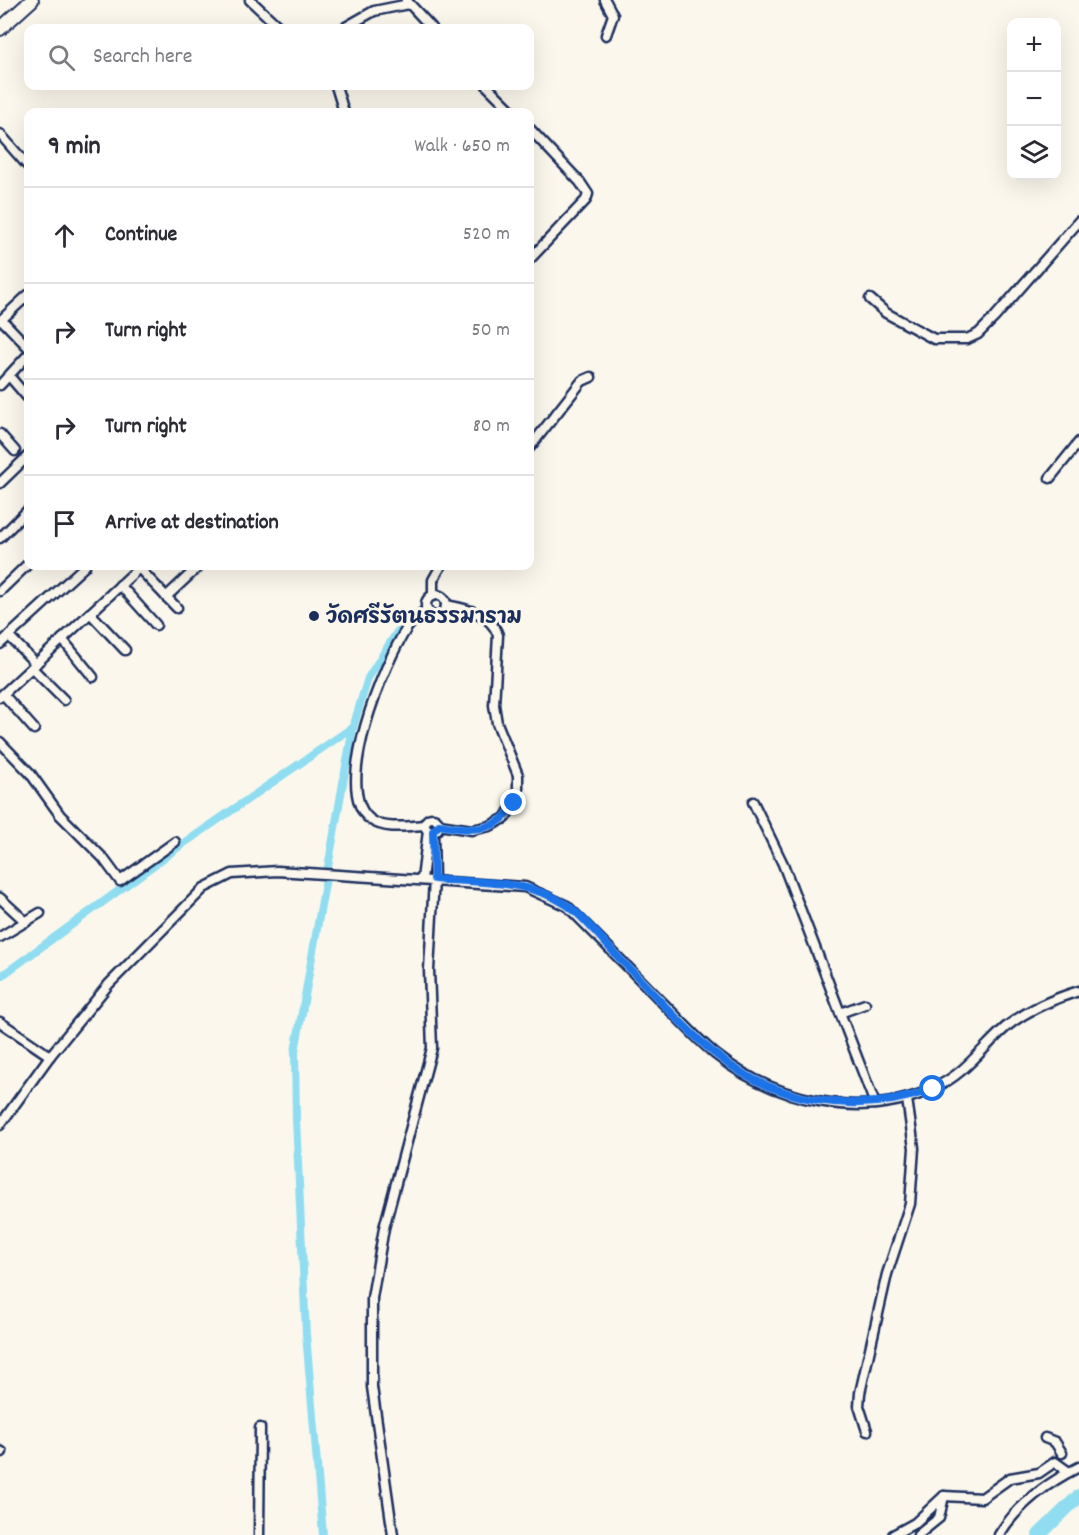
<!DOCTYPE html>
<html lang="en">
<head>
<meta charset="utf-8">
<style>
	:root { --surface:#fff; --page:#f7f7f7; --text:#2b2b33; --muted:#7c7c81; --line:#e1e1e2 }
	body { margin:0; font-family:Dekko,"Playpen Sans Thai",sans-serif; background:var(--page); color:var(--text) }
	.controls { position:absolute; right:18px; top:18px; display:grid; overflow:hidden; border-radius:12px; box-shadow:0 6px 24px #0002 }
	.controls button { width:54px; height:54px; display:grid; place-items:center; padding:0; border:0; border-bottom:2px solid var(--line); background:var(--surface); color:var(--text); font:30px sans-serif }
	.stop { position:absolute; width:18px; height:18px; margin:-14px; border:4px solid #1a73e8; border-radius:50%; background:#fff }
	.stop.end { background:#1a73e8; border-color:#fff; box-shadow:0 2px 6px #0008 }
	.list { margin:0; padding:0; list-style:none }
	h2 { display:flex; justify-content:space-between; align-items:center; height:78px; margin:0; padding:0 24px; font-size:26px }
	h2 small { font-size:20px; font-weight:400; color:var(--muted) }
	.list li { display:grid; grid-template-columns:39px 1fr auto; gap:18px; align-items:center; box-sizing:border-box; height:96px; padding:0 24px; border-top:2px solid var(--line) }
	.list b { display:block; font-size:22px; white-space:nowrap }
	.list em { font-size:20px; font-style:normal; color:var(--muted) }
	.icon { flex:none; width:33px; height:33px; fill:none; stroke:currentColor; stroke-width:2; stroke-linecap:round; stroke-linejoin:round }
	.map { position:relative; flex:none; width:1079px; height:1535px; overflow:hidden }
	.search { position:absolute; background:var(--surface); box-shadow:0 6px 24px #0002; left:24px; top:24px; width:510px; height:66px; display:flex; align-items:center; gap:15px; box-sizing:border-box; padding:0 21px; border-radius:12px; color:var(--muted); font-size:22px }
	.panel { position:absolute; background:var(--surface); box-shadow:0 6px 24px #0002; left:24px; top:108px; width:510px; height:462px; border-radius:12px }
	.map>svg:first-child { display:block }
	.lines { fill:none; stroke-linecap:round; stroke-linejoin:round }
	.canal { stroke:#90ddf1; stroke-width:8 }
	.river { stroke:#90ddf1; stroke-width:14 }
	.street-casing { stroke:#1b2f5e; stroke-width:13 }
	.secondary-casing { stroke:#1b2f5e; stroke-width:16 }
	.street { stroke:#fbf7ec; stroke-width:8 }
	.secondary { stroke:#fbf7ec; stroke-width:12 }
	.route { stroke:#1a73e8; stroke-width:8 }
	.poi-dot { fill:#1b2f5e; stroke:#fbf7ec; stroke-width:2 }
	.labels { text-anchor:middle; stroke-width:6; stroke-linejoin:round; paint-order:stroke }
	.poi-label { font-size:21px; font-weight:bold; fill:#1b2f5e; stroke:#fbf7ec; text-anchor:start }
</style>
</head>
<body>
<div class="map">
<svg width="1079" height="1535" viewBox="0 0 1079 1535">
	<rect width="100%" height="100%" fill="#fbf7ec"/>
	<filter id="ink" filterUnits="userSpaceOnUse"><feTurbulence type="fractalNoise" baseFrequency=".0167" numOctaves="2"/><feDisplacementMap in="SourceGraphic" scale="12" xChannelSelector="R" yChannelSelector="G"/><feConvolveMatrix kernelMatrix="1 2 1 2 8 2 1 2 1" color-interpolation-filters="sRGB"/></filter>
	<g filter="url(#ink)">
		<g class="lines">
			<g class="canal">
				<path d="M0 977 180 846 353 727"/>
				<path d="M323 1535 306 1334 296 1119 295 1052 353 727 368 678 397 632"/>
			</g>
			<path class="river" d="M1039 1535 1079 1496"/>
			<defs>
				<g id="street">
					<path d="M250 0 280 28"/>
					<path d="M406 0 432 28"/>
					<path d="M605 0 613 15 606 35"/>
					<path d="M344 28 374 11 409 4"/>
					<path d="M336 86 344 112"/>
					<path d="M487 86 513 112"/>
					<path d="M530 129 580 182 588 194 586 200 530 259"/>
					<path d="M0 134 28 166"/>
					<path d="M870 299 886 313 934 339H967L978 334 994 318 1079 221"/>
					<path d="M2 320 28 347"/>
					<path d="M0 321 28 295"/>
					<path d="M10 377 28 398"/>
					<path d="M0 385 28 355"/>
					<path d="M0 434 15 451"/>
					<path d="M530 447 582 381 591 377"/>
					<path d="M1050 478 1079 442"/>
					<path d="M0 483 28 456"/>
					<path d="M0 538 28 510"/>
					<path d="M137 566 177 608"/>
					<path d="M120 585 156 625"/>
					<path d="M0 591 28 564"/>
					<circle cx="436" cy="605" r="10"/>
					<path d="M433 596V580L441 566"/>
					<path d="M166 597 199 566"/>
					<path d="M90 613 125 650"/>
					<path d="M9 636 36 664"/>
					<path d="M62 639 93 677"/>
					<path d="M0 644 85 566"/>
					<path d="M32 668 64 700"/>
					<path d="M3 694 34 729"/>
					<path d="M0 697 141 566"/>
					<path d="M0 742 30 773 60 815 103 858 120 881 175 842"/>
					<path d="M753 802 783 864 875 1104"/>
					<circle cx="432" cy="825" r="7"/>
					<path d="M425 825C408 826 385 830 371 820 330 791 385 661 407 628 412 621 420 615 427 609"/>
					<path d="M439 825 472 830 490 826 505 818 514 803 518 789V775L497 723 494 705 498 635C490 613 467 609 446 605"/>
					<path d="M422 879 428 831"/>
					<path d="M0 898 26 922"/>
					<path d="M0 937 40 913"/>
					<path d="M840 1013 865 1004"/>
					<path d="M0 1022 50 1056"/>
					<path d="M0 1125 50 1056 109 984 204 888 232 874 277 871 525 887 567 906C599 938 631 970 663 1003 680 1020 697 1039 715 1054 774 1101 864 1122 934 1088 965 1074 981 1049 1006 1027 1028 1009 1053 999 1079 991"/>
					<path d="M867 1431 859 1406 860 1393 887 1274 910 1204 914 1148 907 1099"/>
					<path d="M1045 1438 1055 1442 1062 1453"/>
					<path d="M0 1451 2 1452"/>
					<path d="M259 1535 260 1428"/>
					<path d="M393 1535 372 1387V1298L384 1228 432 1048 429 970 434 879 433 831"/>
					<path d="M893 1535 915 1523 944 1496 982 1498 1010 1478 1039 1473 1055 1462 1069 1472"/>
					<path d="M918 1535 939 1518 944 1496"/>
					<path d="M999 1535C1018 1504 1047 1483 1079 1467"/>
				</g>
				<path id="secondary" d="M0 29 32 0"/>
			</defs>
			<use href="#street" class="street-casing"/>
			<use href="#secondary" class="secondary-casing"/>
			<use href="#street" class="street"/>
			<use href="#secondary" class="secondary"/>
		</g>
	</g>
	<g class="lines" filter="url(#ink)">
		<path class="route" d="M514 803C499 835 468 830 439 825L433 831 434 879C478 883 529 879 567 905 587 919 604 943 621 960 652 991 681 1026 714 1053 775 1104 860 1116 933 1089"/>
	</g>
	<circle class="poi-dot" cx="314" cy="616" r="6"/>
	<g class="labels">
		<g class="poi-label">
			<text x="326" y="623">วัดศรีรัตนธรรมาราม</text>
		</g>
	</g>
</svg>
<div class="controls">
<button>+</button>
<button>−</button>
<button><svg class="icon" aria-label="layers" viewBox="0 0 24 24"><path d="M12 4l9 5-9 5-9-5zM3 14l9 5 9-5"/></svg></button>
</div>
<div class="stop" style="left:933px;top:1089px"></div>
<div class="stop end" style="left:514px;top:803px"></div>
<div class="search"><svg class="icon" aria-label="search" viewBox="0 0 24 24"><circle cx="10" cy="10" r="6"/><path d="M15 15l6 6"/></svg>Search here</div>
<section class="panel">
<h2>9 min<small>Walk · 650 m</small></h2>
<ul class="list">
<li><svg class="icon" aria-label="ahead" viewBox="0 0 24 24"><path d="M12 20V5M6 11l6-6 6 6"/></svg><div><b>Continue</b></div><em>520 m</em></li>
<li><svg class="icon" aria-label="right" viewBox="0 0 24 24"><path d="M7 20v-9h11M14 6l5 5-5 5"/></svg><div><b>Turn right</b></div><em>50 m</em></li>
<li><svg class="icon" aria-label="right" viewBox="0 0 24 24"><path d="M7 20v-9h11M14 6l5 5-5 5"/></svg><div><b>Turn right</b></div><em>80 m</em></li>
<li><svg class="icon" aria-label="arrive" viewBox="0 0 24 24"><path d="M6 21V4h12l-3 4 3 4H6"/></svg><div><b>Arrive at destination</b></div></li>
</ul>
</section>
</div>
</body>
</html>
